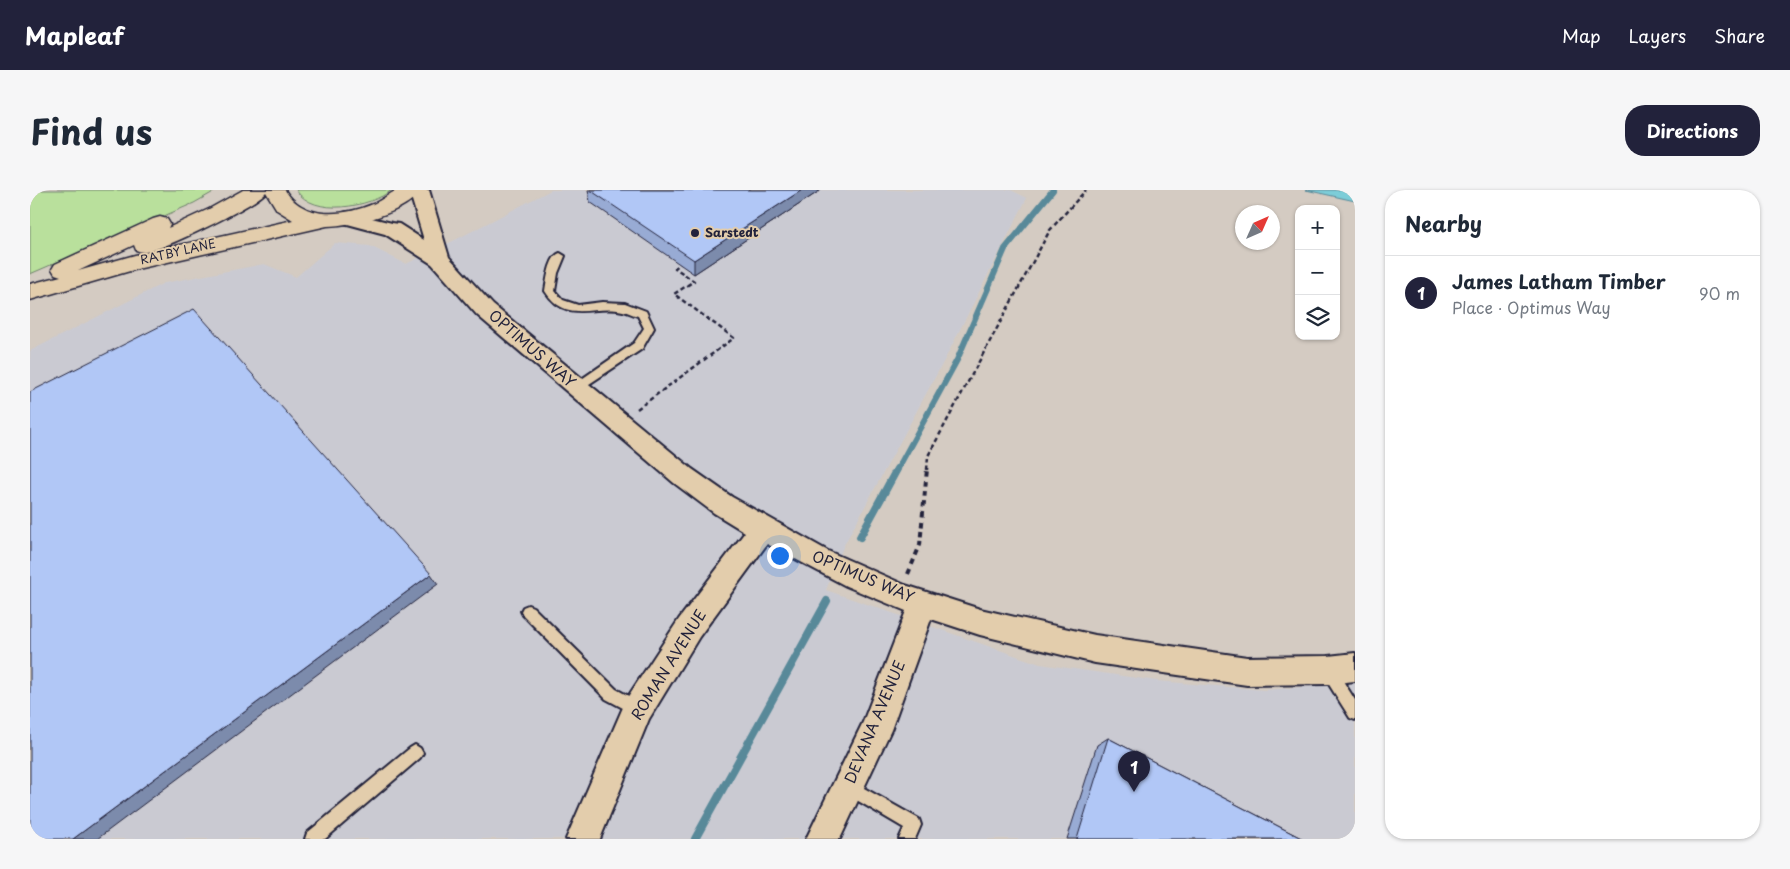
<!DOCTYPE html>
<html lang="en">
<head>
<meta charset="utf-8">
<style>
	:root { --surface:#fff; --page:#f6f6f7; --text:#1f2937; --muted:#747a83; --line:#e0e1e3; --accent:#22223b }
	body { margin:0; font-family:"Playpen Sans",sans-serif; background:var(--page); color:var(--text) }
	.controls { position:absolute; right:15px; top:15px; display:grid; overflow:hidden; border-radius:10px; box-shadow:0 1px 4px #0004 }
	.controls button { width:45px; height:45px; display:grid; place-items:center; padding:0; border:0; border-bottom:1px solid var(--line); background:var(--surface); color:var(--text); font:25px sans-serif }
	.compass { position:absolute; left:1205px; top:15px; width:45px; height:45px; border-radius:50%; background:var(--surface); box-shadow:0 1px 4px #0004; rotate:45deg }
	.you { position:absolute; left:749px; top:365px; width:18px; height:18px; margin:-12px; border:4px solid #fff; border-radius:50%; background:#1a73e8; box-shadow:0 0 0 8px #1a73e833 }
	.badge { display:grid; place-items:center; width:32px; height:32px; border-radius:50%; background:var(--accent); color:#fff; font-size:16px; font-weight:700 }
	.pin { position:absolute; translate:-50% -41px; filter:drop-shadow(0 1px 2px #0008) }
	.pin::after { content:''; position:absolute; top:26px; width:18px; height:15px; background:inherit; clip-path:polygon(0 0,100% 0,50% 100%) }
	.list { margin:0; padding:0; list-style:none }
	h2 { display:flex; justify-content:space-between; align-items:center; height:65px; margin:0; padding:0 20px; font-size:21px }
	h2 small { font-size:16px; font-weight:400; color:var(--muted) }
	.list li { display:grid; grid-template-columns:32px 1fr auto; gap:15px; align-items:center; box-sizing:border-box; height:75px; padding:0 20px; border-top:1px solid var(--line) }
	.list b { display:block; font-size:19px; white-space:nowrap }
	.list p { margin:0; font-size:16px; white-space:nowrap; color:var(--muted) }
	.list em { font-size:16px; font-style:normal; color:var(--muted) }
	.icon { flex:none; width:28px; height:28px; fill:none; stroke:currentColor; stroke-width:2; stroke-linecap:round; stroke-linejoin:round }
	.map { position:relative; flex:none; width:1325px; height:649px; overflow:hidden; border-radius:20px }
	header { display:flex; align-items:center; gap:30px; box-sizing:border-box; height:70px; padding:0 25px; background:var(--accent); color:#fff }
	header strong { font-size:24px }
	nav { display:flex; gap:28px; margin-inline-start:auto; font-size:18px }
	.intro { display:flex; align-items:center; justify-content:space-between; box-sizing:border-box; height:120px; padding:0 30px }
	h1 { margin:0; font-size:35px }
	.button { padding:12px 22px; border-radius:20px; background:var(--accent); color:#fff; font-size:18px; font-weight:700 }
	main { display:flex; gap:30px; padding:0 30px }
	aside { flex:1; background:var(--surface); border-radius:20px; box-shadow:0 1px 4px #0004 }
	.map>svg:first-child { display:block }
	.built { fill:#cacad2 }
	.green { fill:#b9e09c; stroke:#6e816c }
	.water { fill:#7dcdd8; stroke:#598999 }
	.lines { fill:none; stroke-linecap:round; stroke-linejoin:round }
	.stream-far1 { stroke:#598999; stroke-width:6 }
	.stream { stroke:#598999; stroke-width:8 }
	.service-casing { stroke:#22223b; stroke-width:4 }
	.minor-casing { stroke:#22223b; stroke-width:4 }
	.secondary-casing { stroke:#22223b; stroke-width:3 }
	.path-far1 { stroke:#22223b; stroke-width:2.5; stroke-dasharray:4.5 3; stroke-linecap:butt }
	.path { stroke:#22223b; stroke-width:4; stroke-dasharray:5.5 4.5; stroke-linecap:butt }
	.service { fill:#e3cdac; fill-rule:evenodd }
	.minor { fill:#e3cdac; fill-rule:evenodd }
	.secondary { fill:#e3cdac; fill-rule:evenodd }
	.wall { fill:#98abd4; stroke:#22223b }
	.shaded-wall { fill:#7c8bac; stroke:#22223b }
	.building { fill:#b1c7f6; stroke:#22223b }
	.poi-dot { fill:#22223b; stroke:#e3cdac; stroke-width:2 }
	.labels { text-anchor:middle; stroke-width:4; stroke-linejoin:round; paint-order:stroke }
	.far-poi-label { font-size:12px; font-weight:bold; fill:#22223b; stroke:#e3cdac; text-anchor:start }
	.far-street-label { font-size:12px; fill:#22223b; stroke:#e3cdac }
	.street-label { font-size:15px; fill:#22223b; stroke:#e3cdac }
</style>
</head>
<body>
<header>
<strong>Mapleaf</strong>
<nav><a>Map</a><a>Layers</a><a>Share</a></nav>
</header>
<div class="intro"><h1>Find us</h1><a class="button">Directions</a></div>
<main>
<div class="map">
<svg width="1325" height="649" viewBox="0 0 1325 649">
	<rect width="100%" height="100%" fill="#d4cbc2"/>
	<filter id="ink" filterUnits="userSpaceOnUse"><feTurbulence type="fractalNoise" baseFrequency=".02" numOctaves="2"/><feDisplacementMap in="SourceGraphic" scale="10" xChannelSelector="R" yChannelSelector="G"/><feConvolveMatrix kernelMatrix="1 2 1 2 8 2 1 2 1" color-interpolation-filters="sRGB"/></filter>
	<g filter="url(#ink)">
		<path class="built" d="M521 0H981L997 8 915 169 813 357 796 400 1010 474 1127 491 1234 500 1325 493V649H0V161L134 93 234 74 266 87 305 53 340 56 376 74 427 49Z"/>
		<g class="green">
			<path d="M0 0H187L164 13 0 84Z"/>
			<path d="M266 0H362C340 17 284 28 266 0Z"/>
		</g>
		<path class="water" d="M1276 0H1325V11Z"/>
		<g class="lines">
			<path class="stream-far1" d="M867 280 927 170 975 59 1023 0"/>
			<g class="stream">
				<path d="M830 347 867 279"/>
				<path d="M665 649 797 411"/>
			</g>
			<defs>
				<g id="service">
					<path d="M530 63 535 66 528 83 525 101 533 110 548 115 572 112 595 113 616 121 624 138 612 159 547 202 541 198 543 195 604 153 614 138 608 126C603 125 598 122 593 121 562 114 537 135 515 101 517 90 519 67 530 63Z"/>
					<path d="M498 415 503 417 586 499 613 514 615 519 613 524 608 526 576 509 493 425 491 421 493 417Z"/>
					<path d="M1298 473 1303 475 1325 510V530L1320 528 1293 485 1291 480 1293 475Z"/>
					<path d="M385 555 390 558 393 563 390 568 295 649H275L277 643 380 558Z"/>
					<path d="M818 589 889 629 891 635 885 649H869L874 638 813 602 810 597 813 592Z"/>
				</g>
				<path id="minor" d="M379 0H399L419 67 463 115 662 279 702 307 798 361 875 395 950 419 1065 445 1217 467 1298 466 1325 463V491L1298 494 1217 495 1065 473 950 445 901 429 861 540 810 649H776L833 532 876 421 816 396 737 354 669 447 619 529 570 649H536L597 508 649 429 715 342 684 323 644 293 447 125 402 74 355 44 310 32 307 28 310 24 317 22 362 33 369 34 394 50Z"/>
				<path id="secondary" d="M213 0H255C274 31 314 26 343 14 352 10 359 4 367 0 374 0 384 0 391 0 375 24 324 35 297 36L107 79 0 110V94L31 86 25 84 22 79 25 74 123 29 130 27 137 29 140 34 138 38 179 19ZM236 2 247 20 263 30 105 65 48 81 104 55 106 60C109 61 111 62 114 62 130 62 226 15 236 2Z"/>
			</defs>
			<use href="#service" class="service-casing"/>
			<use href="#minor" class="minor-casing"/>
			<use href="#secondary" class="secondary-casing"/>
			<g class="path-far1">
				<path d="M607 219 704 148 644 104 664 91 645 78 650 74"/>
				<path d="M897 280 898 266 1020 40 1056 0"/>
			</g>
			<path class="path" d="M878 384 890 355 897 279"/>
			<use href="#service" class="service"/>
			<use href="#minor" class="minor"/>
			<use href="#secondary" class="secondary"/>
		</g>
		<g class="wall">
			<path d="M558 0H791L664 84 560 12Z"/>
			<path d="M1078 548 1273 649H1037L1067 555Z"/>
		</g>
		<g class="shaded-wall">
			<path d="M772 0H791L664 84V70Z"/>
			<path d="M401 384 408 394 67 649H43Z"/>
		</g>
		<g class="building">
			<path d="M560 0H772L664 70Z"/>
			<path d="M164 119 401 384 43 649H0V202Z"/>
			<path d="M1078 548 1273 649H1047Z"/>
		</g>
	</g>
	<circle class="poi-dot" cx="665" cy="43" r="5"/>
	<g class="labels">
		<g class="far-poi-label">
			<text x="675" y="47">Sarstedt</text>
		</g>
		<g class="far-street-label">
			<text transform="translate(148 62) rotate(-13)" y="4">RATBY LANE</text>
		</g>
		<g class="street-label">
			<text transform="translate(502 159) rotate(41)" y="5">OPTIMUS WAY</text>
			<text transform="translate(833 387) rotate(23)" y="5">OPTIMUS WAY</text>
			<text transform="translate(639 475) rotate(-58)" y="5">ROMAN AVENUE</text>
			<text transform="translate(845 532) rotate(-67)" y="5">DEVANA AVENUE</text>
		</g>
	</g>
</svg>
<div class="controls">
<button>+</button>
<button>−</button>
<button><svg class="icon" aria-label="layers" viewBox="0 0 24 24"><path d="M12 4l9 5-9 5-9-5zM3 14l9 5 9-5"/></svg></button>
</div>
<svg class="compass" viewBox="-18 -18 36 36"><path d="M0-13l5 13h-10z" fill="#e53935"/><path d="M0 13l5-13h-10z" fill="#747a83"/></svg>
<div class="you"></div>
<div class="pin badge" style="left:1104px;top:602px">1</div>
</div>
<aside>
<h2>Nearby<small></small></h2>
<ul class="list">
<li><span class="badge">1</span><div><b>James Latham Timber</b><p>Place · Optimus Way</p></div><em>90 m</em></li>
</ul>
</aside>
</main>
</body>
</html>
